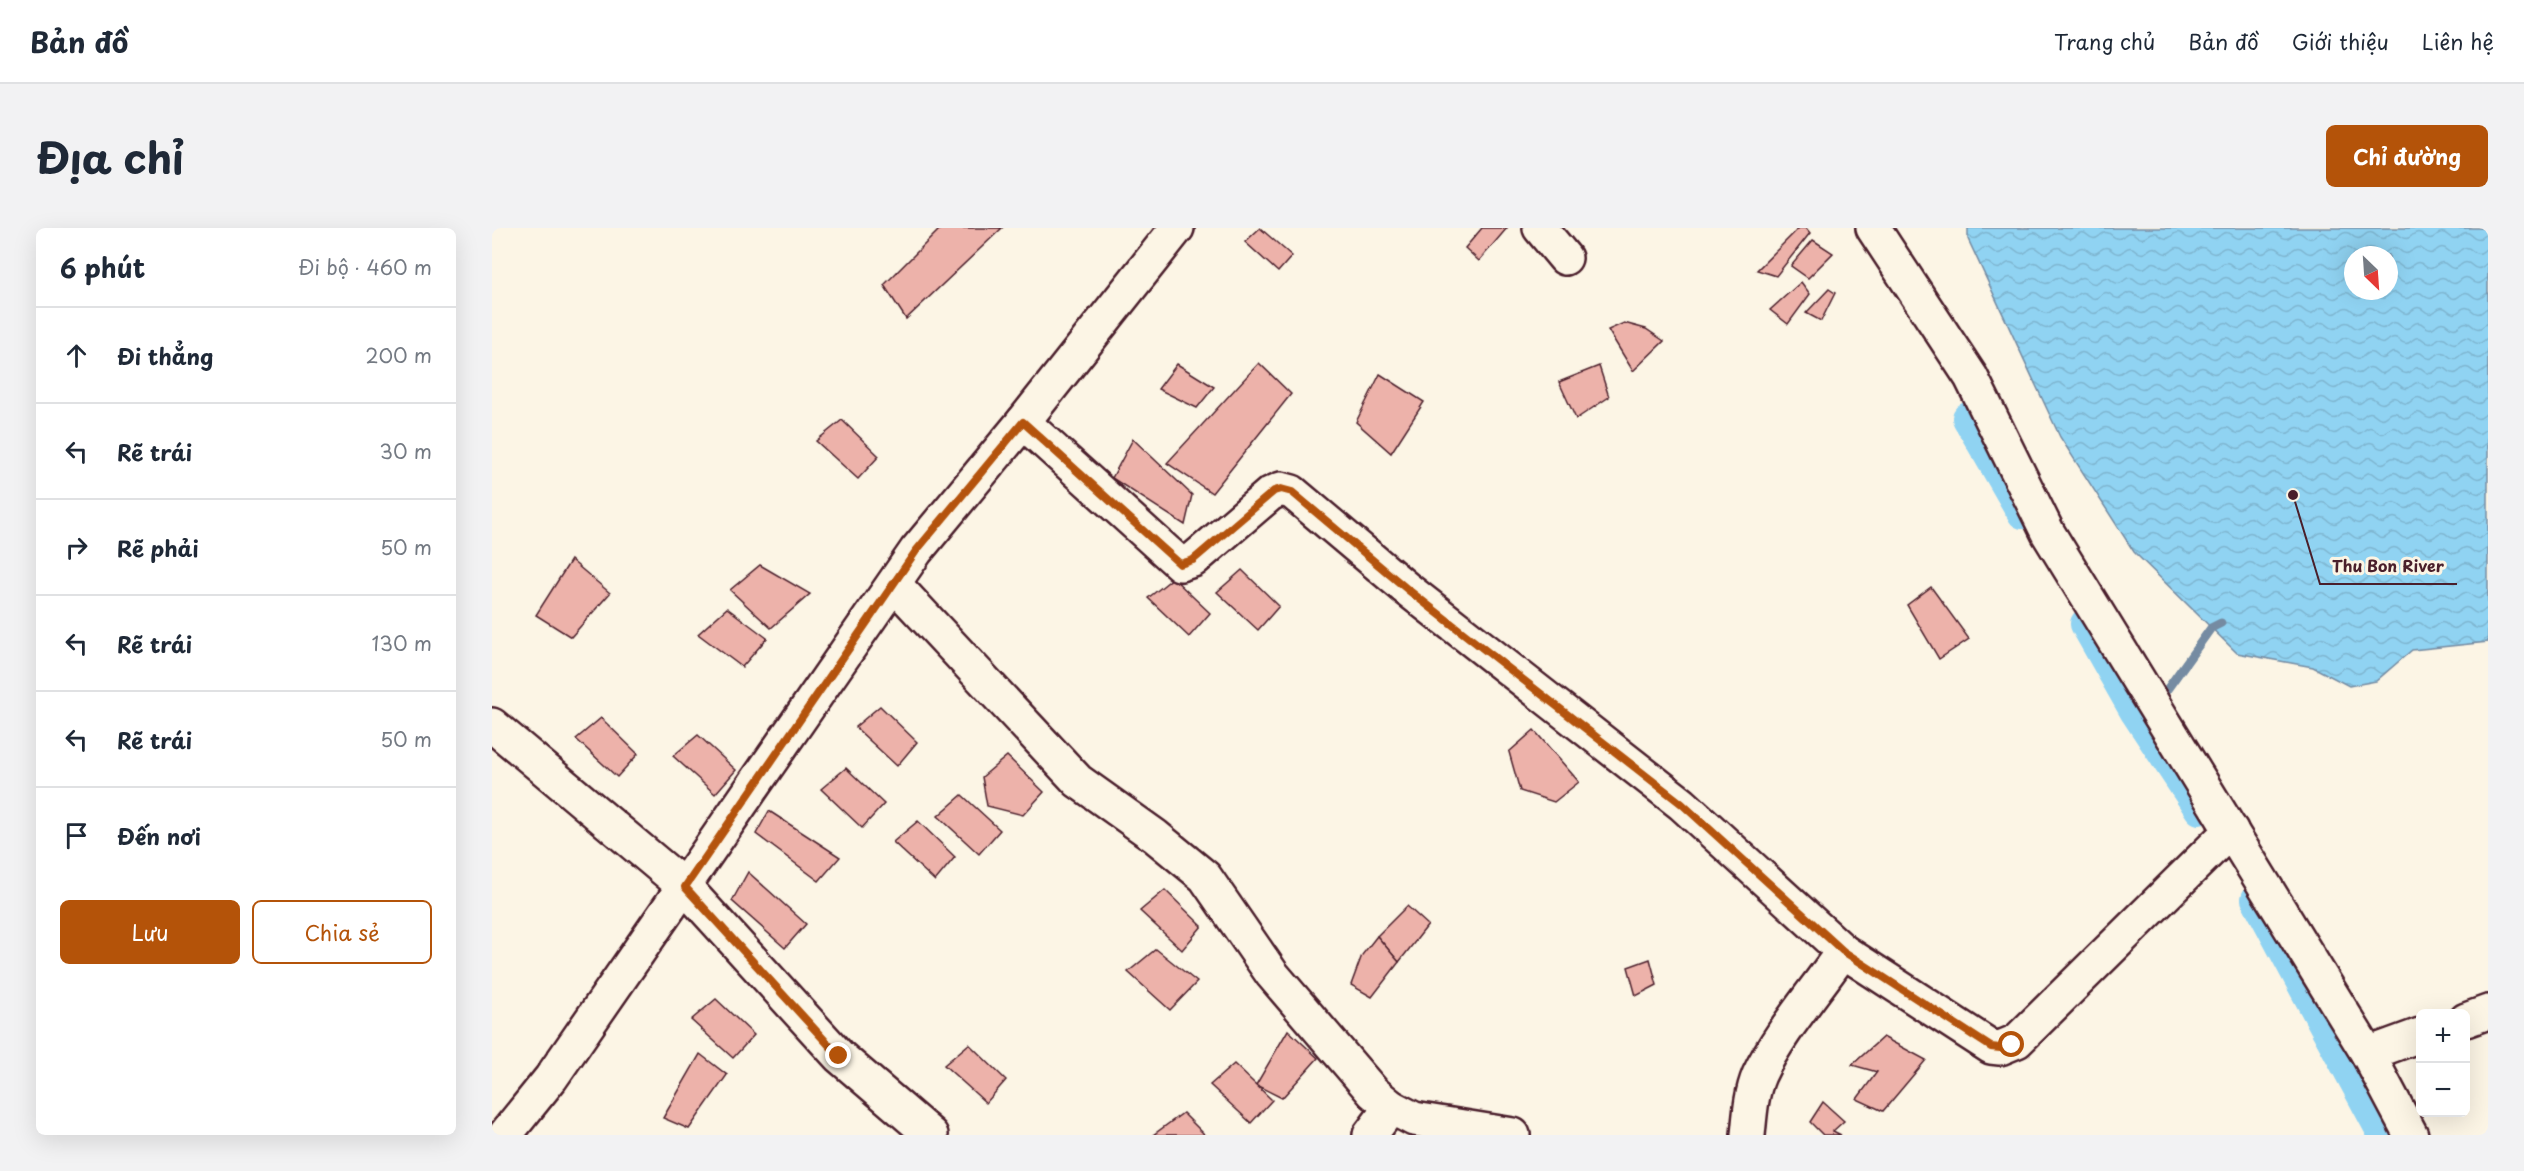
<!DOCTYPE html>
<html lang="vi">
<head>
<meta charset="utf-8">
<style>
	:root { --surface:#fff; --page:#f2f2f3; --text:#1f2937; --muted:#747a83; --line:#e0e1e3; --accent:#b45309 }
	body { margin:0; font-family:"Playpen Sans",sans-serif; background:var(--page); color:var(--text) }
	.controls { position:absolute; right:18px; bottom:18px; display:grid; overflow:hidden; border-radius:9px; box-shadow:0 6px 24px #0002 }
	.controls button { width:54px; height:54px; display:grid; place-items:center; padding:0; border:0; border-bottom:2px solid var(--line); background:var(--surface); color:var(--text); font:30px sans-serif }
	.compass { position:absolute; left:1852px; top:18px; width:54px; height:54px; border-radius:50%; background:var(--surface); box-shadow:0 6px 24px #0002; rotate:155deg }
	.stop { position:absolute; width:18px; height:18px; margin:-14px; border:4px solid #b45309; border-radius:50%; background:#fff }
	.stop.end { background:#b45309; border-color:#fff; box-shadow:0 2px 6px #0008 }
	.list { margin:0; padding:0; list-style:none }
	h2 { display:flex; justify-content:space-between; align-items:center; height:78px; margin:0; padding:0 24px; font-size:26px }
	h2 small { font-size:20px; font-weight:400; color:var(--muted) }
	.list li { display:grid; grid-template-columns:39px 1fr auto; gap:18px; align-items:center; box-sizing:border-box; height:96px; padding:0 24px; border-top:2px solid var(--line) }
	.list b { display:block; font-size:22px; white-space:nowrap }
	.list em { font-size:20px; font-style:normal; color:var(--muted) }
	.actions { display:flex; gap:12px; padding:18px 24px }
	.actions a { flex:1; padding:14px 0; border:2px solid var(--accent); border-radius:9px; text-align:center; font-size:21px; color:var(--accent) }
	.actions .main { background:var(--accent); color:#fff }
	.icon { flex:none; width:33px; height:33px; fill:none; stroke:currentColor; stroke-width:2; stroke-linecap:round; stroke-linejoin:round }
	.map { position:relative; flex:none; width:1996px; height:907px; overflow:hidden; border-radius:9px }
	header { display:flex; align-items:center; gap:36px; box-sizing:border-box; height:84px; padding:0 30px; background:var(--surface); border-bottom:2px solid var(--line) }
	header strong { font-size:28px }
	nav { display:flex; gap:33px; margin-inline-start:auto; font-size:21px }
	.intro { display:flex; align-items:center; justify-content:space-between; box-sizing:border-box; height:144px; padding:0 36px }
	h1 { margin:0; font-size:42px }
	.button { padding:15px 27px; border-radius:9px; background:var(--accent); color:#fff; font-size:21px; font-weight:700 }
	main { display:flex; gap:36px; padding:0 36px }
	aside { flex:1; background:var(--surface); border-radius:9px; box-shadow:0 6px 24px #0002 }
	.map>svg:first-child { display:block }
	.water { fill:url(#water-waves); stroke:#748ba2; stroke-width:1.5; fill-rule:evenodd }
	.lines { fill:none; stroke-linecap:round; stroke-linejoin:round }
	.stream { stroke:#748ba2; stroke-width:9 }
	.canal { stroke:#90d3f2; stroke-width:32 }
	.building { fill:#edb2aa; stroke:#4a1f2b; stroke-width:1.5 }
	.minor-casing { stroke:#4a1f2b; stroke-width:38 }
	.minor { stroke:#fcf5e5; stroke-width:33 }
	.route { stroke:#b45309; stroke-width:8 }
	.leader { fill:none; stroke:#4a1f2b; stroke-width:2 }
	.callout-dot { fill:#4a1f2b; stroke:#fcf5e5; stroke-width:2 }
	.callout-label { font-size:16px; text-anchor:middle; font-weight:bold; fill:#4a1f2b; stroke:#fcf5e5; stroke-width:6; stroke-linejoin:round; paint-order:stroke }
</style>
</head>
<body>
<header>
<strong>Bản đồ</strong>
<nav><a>Trang chủ</a><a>Bản đồ</a><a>Giới thiệu</a><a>Liên hệ</a></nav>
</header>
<div class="intro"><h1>Địa chỉ</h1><a class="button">Chỉ đường</a></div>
<main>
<aside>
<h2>6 phút<small>Đi bộ · 460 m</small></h2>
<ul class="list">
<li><svg class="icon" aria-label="ahead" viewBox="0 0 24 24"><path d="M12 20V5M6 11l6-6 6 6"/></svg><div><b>Đi thẳng</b></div><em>200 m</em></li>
<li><svg class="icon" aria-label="left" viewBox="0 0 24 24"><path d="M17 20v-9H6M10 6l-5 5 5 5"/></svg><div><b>Rẽ trái</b></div><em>30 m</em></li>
<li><svg class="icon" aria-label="right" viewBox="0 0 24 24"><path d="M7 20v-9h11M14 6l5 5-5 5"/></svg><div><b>Rẽ phải</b></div><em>50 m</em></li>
<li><svg class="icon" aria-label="left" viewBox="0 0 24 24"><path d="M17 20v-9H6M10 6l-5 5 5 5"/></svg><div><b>Rẽ trái</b></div><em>130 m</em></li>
<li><svg class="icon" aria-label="left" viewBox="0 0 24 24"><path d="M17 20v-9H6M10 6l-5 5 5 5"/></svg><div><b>Rẽ trái</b></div><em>50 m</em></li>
<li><svg class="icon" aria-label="arrive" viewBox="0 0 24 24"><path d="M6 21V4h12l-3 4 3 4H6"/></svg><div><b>Đến nơi</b></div></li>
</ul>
<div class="actions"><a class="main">Lưu</a><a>Chia sẻ</a></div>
</aside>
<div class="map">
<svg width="1996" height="907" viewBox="0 0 1996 907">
	<defs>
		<pattern id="water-waves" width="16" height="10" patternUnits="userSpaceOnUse" patternTransform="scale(1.5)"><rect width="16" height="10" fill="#90d3f2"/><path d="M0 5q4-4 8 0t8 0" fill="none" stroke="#7eb5d0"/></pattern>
	</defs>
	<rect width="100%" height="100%" fill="#fcf5e5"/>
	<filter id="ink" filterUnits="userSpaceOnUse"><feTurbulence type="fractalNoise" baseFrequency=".0167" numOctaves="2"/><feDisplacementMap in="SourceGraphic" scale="12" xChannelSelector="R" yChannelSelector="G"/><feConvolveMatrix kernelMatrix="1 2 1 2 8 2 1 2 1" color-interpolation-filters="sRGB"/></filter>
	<g filter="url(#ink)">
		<path class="water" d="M1476 0H1996V414L1920 422 1884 453 1857 458 1821 439 1745 425 1642 324 1568 209 1476 11ZM1861 27H1897V63H1861Z"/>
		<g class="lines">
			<path class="stream" d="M1671 467 1719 400 1729 395"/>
			<g class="canal">
				<path d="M1476 190 1531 285"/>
				<path d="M1594 396 1644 484 1708 581"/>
				<path d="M1765 671 1892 907"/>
			</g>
		</g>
		<g class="building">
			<path d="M449 0H510L414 91 392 57Z"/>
			<path d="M768 0 800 28 786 44 753 14Z"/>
			<path d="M990 0H1015L987 33 973 20Z"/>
			<path d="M1307 0H1314L1318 5 1284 48 1265 42Z"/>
			<path d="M1321 12 1341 25 1316 50 1299 38Z"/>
			<path d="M1309 54 1318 66 1296 96 1278 82Z"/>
			<path d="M1337 61 1343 65 1329 93 1314 85Z"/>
			<path d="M1132 95 1154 101 1172 113 1141 143 1116 102Z"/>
			<path d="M767 135 799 166 720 265 675 235Z"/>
			<path d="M685 136 722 159 705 180 666 161Z"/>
			<path d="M1107 138 1117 169 1084 191 1067 154Z"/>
			<path d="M888 146 932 174 899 225 864 194Z"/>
			<path d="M350 192 387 228 366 251 324 213Z"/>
			<path d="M641 211 700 267 693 297 620 250Z"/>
			<path d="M79 332 118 365 79 409 44 387Z"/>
			<path d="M268 337 318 366 279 400 238 362Z"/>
			<path d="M750 342 787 378 766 402 725 364Z"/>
			<path d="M681 350 718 385 697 409 656 370Z"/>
			<path d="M1439 359 1477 411 1447 431 1415 377Z"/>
			<path d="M235 380 275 410 250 439 206 406Z"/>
			<path d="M388 478 425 514 405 538 363 499Z"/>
			<path d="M109 490 146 526 125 549 84 511Z"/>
			<path d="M1042 502 1087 554 1062 574 1028 563 1017 524Z"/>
			<path d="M206 507 244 542 223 566 181 528Z"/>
			<path d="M515 528 552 564 531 587 495 578 490 549Z"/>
			<path d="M354 540 392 576 370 600 329 561Z"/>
			<path d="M470 567 508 602 487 626 446 588Z"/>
			<path d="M277 583 348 629 327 653 264 606Z"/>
			<path d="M426 593 463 629 443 653 401 614Z"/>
			<path d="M256 644 314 696 293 720 240 673Z"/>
			<path d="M673 662 710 698 690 722 648 683Z"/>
			<path d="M915 678 936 697 907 734 885 708Z"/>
			<path d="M885 708 907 734 880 769 859 757 870 727Z"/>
			<path d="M664 721 705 754 678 782 636 744Z"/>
			<path d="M1158 731 1165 757 1144 768 1136 739Z"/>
			<path d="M224 771 262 807 241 830 199 792Z"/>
			<path d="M796 802 826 830 790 870 764 857Z"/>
			<path d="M1391 809 1434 832 1391 883 1365 871 1385 844 1360 837Z"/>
			<path d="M477 816 514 852 494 875 452 837Z"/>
			<path d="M208 826 235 847 197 901 171 890Z"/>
			<path d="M742 836 780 872 759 895 718 857Z"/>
			<path d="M1331 874 1352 893 1341 903 1349 907H1331L1318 894Z"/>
			<path d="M691 885 713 907H661Z"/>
		</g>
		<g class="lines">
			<defs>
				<g id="minor">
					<path d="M1048 0 1073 30"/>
					<path d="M1381 0 1479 149 1556 305 1876 826 1919 907"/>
					<path d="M531 194 688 336 701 332 778 266 789 261 800 264 915 361 1190 576 1351 723 1499 819 1508 820 1525 813 1739 602"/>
					<path d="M402 356 586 553 663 608 713 649 780 746 881 864 899 879 922 891 1021 907"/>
					<path d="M0 497 193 659 347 828 439 907"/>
					<path d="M1974 792 1996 784"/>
					<path d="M1876 826 1928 807"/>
					<path d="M13 907 59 850 424 323 531 194 685 0"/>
					<path d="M878 907 899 879"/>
					<path d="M1256 907C1258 887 1259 866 1267 847 1286 806 1325 761 1351 723"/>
				</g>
			</defs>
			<use href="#minor" class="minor-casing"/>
			<use href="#minor" class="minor"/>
		</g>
	</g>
	<g class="lines" filter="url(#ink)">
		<path class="route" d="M347 828 193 659 424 323 531 194 688 336 701 332 782 263 789 261 800 264 915 361 1190 576 1351 723 1499 819 1508 820 1520 817"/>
	</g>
	<path class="leader" d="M1801 267L1828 356H1965"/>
	<circle class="callout-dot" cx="1801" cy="267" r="6"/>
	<g class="callout-label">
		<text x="1896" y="344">Thu Bon River</text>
	</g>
</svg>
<div class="controls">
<button>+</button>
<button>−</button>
</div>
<svg class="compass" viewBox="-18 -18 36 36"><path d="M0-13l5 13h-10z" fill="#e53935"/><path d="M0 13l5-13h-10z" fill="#747a83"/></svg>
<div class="stop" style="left:1520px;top:817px"></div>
<div class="stop end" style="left:347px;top:828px"></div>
</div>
</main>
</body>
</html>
